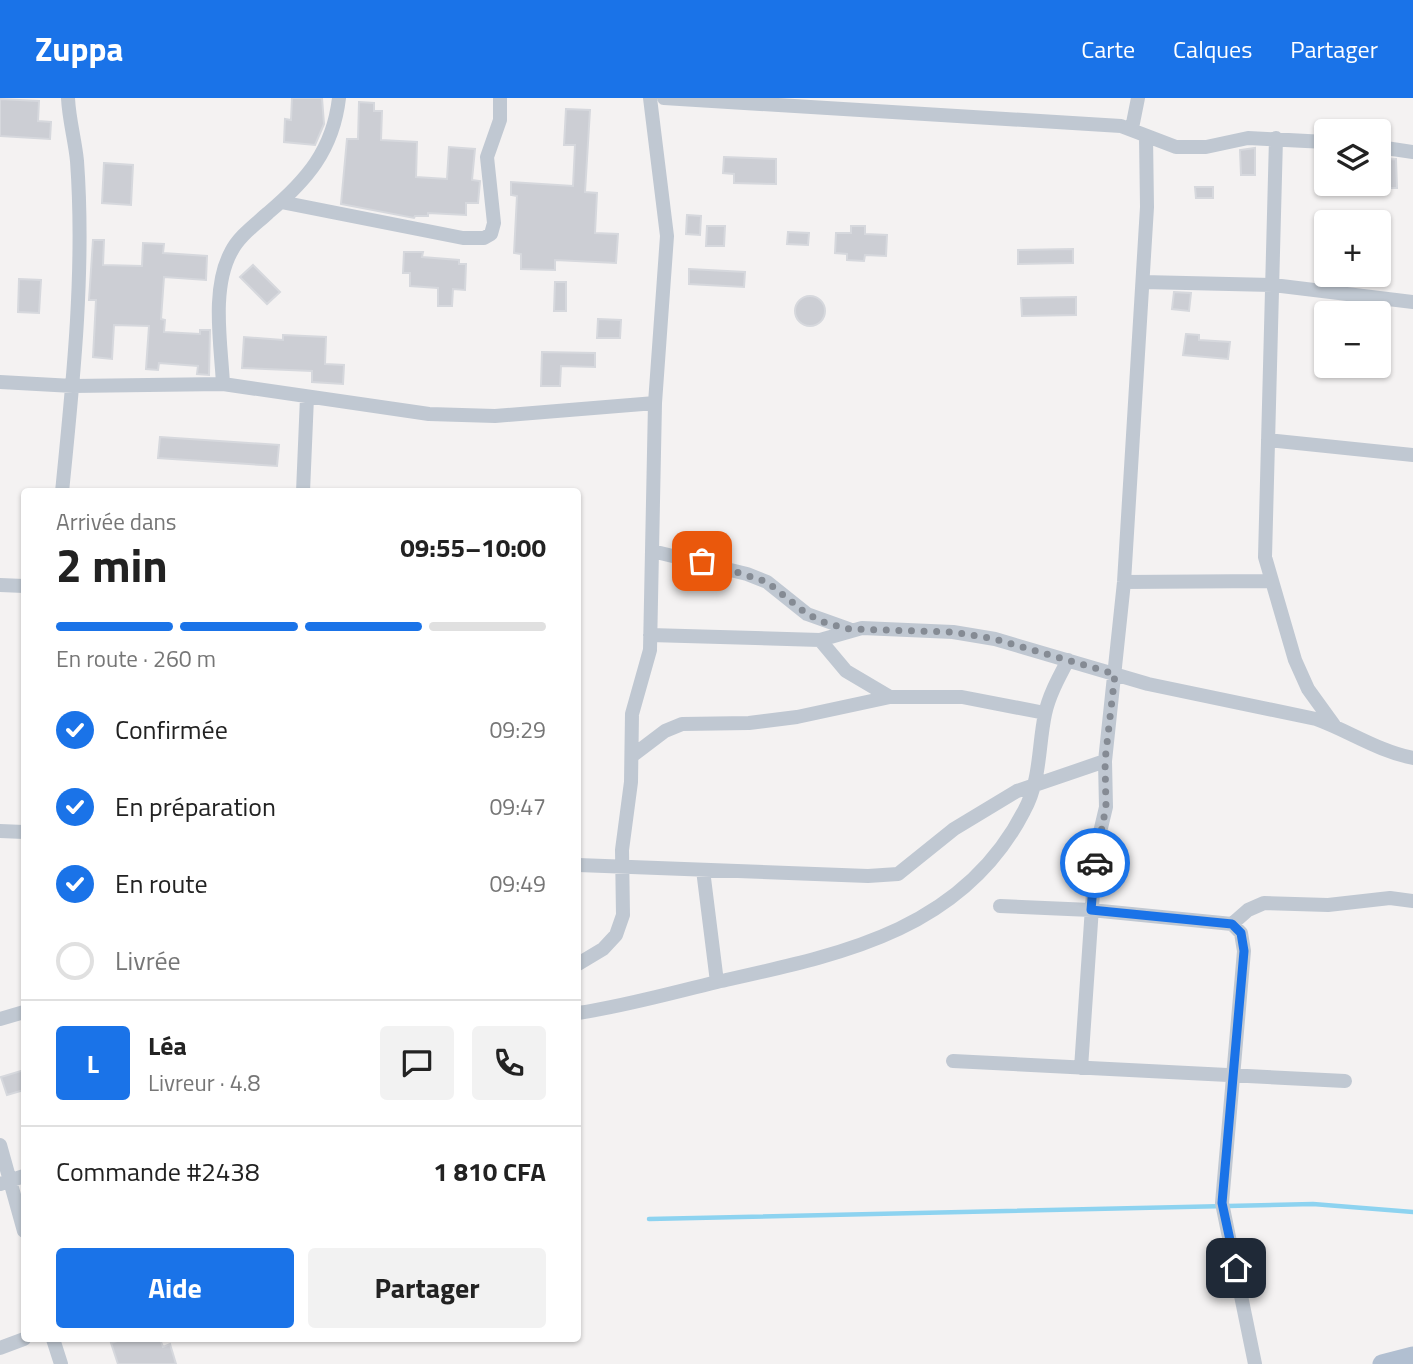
<!DOCTYPE html>
<html lang="fr">
<meta charset="utf-8">
<style>
:root{--surface:#fff;--page:#f2f2f2;--text:#222;--muted:#767676;--line:#e0e0e0;--accent:#1a73e8}
body{margin:0;font-family:"Titillium Web",sans-serif;background:var(--page);color:var(--text);height:100vh;display:flex;flex-direction:column;font-size:26px;white-space:nowrap}
*{box-sizing:border-box;margin:0}
p{font-size:23px;color:var(--muted)}
.icon{flex:none;width:38px;height:38px;fill:none;stroke:currentColor;stroke-width:2;stroke-linecap:round;stroke-linejoin:round}
.map{position:relative;flex:1;overflow:hidden}
.details{position:absolute;left:21px;top:390px;width:560px;height:854px;display:flex;flex-direction:column;background:var(--surface);border-radius:7px;box-shadow:0 2px 5px #0004}
.details>*{flex:none}
.tools{position:absolute;left:1314px;top:21px;display:grid;gap:14px}
.tools a{display:grid;place-items:center;width:77px;height:77px;border-radius:7px;background:var(--surface);box-shadow:0 2px 5px #0004;font-size:35px}
.pin{position:absolute;display:grid;place-items:center;width:60px;height:60px;color:#fff;margin:-30px;border-radius:14px;box-shadow:0 4px 10px #0006}
.courier{position:absolute;display:grid;place-items:center;width:70px;height:70px;margin:-35px;border:5px solid #1a73e8;border-radius:50%;background:#fff;color:#222;box-shadow:0 2px 9px #0007}
.summary em{font-style:normal;font-weight:700}
.summary div{display:flex;flex-direction:column-reverse}
.summary{display:flex;align-items:center;justify-content:space-between;height:119px;padding:0 35px}
h1{font-size:46px;font-weight:700;line-height:52px}
.bar{display:grid;grid-template-columns:repeat(4,1fr);gap:10px 7px;align-content:center;height:84px;padding:0 35px}
.bar i{height:9px;border-radius:5px;background:var(--line)}
.bar .selected{background:var(--accent)}
.bar p{grid-column:span 4}
.line{display:flex;align-items:center;gap:18px;padding:0 35px;border-top:2px solid var(--line)}
.line div{flex:1}
.round{display:grid;place-items:center;flex:none;width:74px;height:74px;border-radius:7px;background:var(--page)}
ol{padding:0 35px;list-style:none}
li{display:flex;align-items:center;gap:21px;height:77px}
li p{margin-inline-start:auto}
li .icon{padding:7px;border-radius:50%;background:var(--accent);color:#fff;stroke-width:4}
li:last-child{color:var(--muted)}
li i{width:38px;height:38px;border:4px solid var(--line);border-radius:50%}
.action{display:flex;gap:14px;margin-top:auto;padding:14px 35px}
.action a{flex:1;height:80px;border-radius:7px;background:var(--accent);color:#fff;font-size:28px;font-weight:700;line-height:80px;text-align:center}
.action a+a{background:var(--page);color:var(--text)}
header{display:flex;align-items:center;gap:42px;box-sizing:border-box;height:98px;padding:0 35px;background:var(--accent);color:#fff}
header strong{font-size:33px}
nav{display:flex;gap:38px;margin-inline-start:auto;font-size:24px}
.map>svg:first-child{display:block}
.lines{fill:none;stroke-linecap:round;stroke-linejoin:round}
.stream{stroke:#8dd3f0;stroke-width:4.5}
.building{fill:#ccced4;stroke:#d6d8dd;stroke-width:2}
.minor{stroke:#c0c8d2;stroke-width:14}
.major{stroke:#b1bfd1;stroke-width:19}
.done{stroke:#858b94;stroke-width:7;stroke-dasharray:0 12.6}
.route{stroke:#1a73e8;stroke-width:9}
</style>
<header>
<strong>Zuppa</strong>
<nav><a>Carte</a><a>Calques</a><a>Partager</a></nav>
</header>
<div class="map">
<svg width="1413" height="1266" viewBox="0 0 1413 1266">
<rect width="100%" height="100%" fill="#f4f2f2"/>
<g class="lines">
<!-- stream -->
<path class="stream" d="M649,1121L1313,1106L1413,1114"/>
</g>
<!-- building -->
<path class="building" d="M292,0H322L324,26L315,47L284,44L285,21L291,22Z
M0,1L39,3L38,23L51,24L50,41L0,38Z
M359,4L374,5V13H382L381,42L417,44L416,79L447,81L449,49L475,51L472,82L480,83L478,105H466V117L428,115V118H415L414,120L341,106L347,41H358Z
M566,11L590,12L585,94L597,95L595,135L618,136L616,165L555,162V172L521,171V156L514,155L517,98L511,97V84L573,88L575,47H564Z
M1255,50V77H1241L1240,52Z
M724,59L776,61V86L734,85V76L723,75Z
M1396,61L1397,90H1379V62Z
M104,65L133,67L131,107L102,105Z
M1195,89H1213V100H1196Z
M687,117L701,118L700,137L686,136Z
M707,128H725L724,148H706Z
M851,128H865V136L887,137L886,158L865,157L864,163L847,162V156L835,155L836,135H851Z
M788,134L809,135L808,147L787,146Z
M93,142H104L103,167L142,168L143,145L164,146L163,155L207,158L206,182L164,179L161,221L165,222L164,234L200,236V232H210L209,277L197,276L198,268L159,265L158,272L146,271L149,228L114,227L112,261L93,259L96,202H89Z
M1073,151V165L1018,166V152Z
M404,154H423L422,159L459,162V166H466L465,192L453,191L452,208H438V190L410,188V175H403Z
M253,167L280,194L267,206L240,179Z
M689,171L745,174L744,189L689,186Z
M19,181L41,182L39,215L18,214Z
M555,184H566V213H554Z
M1174,194L1191,195L1189,213L1172,211Z
M795 213a15 15 0 1 1 30 0a15 15 0 1 1-30 0Z
M1076,199V217L1022,218L1021,200Z
M598,221L621,222L620,240H597Z
M1186,236L1199,237V242L1230,244L1228,261L1183,257Z
M283,237L326,239L325,266L344,267L343,286L312,284V273L242,270L244,239L283,242Z
M542,254L595,255V269L561,268L560,288H541Z
M160,339L279,347L277,368L158,360Z
M24,972V992L7,997L1,979Z
M123,1241H160L163,1249L170,1246L176,1266H118L111,1245Z"/>
<g class="lines">
<!-- minor -->
<path class="minor" d="M664,0L1121,28L1176,49H1206L1248,40L1326,44
M1132,30L1138,0
M1276,40L1265,459L1295,562L1308,591L1334,627
M1379,49L1413,54
M281,104L463,140H484L491,136L494,125L487,59L500,22V0
M1143,184L1273,187L1413,204
M0,284L73,288L223,286L429,316L495,318L655,305
M223,286C221,246 211,191 231,154C239,138 255,127 268,115C307,82 333,52 339,0
M1268,342L1413,357
M62,394C73,285 85,172 77,63C75,42 69,22 68,0
M303,394L307,299
M652,453L747,476L767,484L807,516L849,531
M1124,484L1269,483
M0,487L24,488
M650,537L820,542L862,530L953,534L995,541L1148,586L1316,621C1349,633 1378,653 1413,660
M820,542L846,573L890,599
M632,658L665,633L682,626L749,625L797,619L890,599H962L1045,615
M0,733L24,734
M578,767L868,778L898,776L954,731L1017,693L1105,663
M703,772L717,884
M1000,808L1091,812L1232,826L1241,835L1244,853L1222,1105L1255,1266
M1232,826L1248,812L1264,805L1328,807L1390,800L1413,803
M578,866L603,851L616,837L623,817L622,752L631,684L632,616L650,552L655,305L667,138L650,0
M578,915C625,908 671,895 717,884C838,857 962,834 1024,713C1041,682 1038,649 1045,616C1049,597 1059,579 1068,562
M0,921L24,914
M953,963L1345,983
M1081,970L1096,751L1106,709L1105,663L1124,484L1147,109L1146,38
M0,1047L24,1133
M0,1086L24,1078
M53,1241L61,1266
M0,1250L24,1241"/>
<!-- major -->
<path class="major" d="M1382,1266L1413,1258"/>
</g>
<g class="lines">
<!-- done -->
<path class="done" d="M702,463L767,484L807,516L826,525L849,531L953,534L995,541L1115,576L1105,663L1106,709L1095,765"/>
<!-- route -->
<path class="route" d="M1095,765L1091,812L1232,826L1241,835L1244,853L1222,1105L1236,1170"/>
</g>
</svg>
<div class="tools">
<a><svg class="icon" aria-label="layers" viewBox="0 0 24 24"><path d="M12 4l9 5-9 5-9-5zM3 14l9 5 9-5"/></svg></a>
<a>+</a>
<a>−</a>
</div>
<div class="pin" style="left:702px;top:463px;background:#ea580c"><svg class="icon" aria-label="bag" viewBox="0 0 24 24"><path d="M5 8h14l-1 12H6zM9 8a3 3 0 0 1 6 0"/></svg></div>
<div class="pin" style="left:1236px;top:1170px;background:#1f2937"><svg class="icon" aria-label="home" viewBox="0 0 24 24"><path d="M3 11l9-7 9 7M6 9v11h12V9"/></svg></div>
<div class="courier" style="left:1095px;top:765px"><svg class="icon" aria-label="car" viewBox="0 0 24 24"><path d="M5 17H2v-5l4-1 3-4h7l3 4 3 1v5h-3M9 17h6M6 11h13"/><circle cx="7" cy="17" r="2"/><circle cx="17" cy="17" r="2"/></svg></div>
<section class="details">
<div class="summary"><div><h1>2 min</h1><p>Arrivée dans</p></div><em>09:55–10:00</em></div>
<div class="bar"><i class="selected"></i><i class="selected"></i><i class="selected"></i><i></i><p>En route · 260 m</p></div>
<ol>
<li><svg class="icon" aria-label="check" viewBox="0 0 24 24"><path d="M5 12l5 5 9-10"/></svg>Confirmée<p>09:29</p></li>
<li><svg class="icon" aria-label="check" viewBox="0 0 24 24"><path d="M5 12l5 5 9-10"/></svg>En préparation<p>09:47</p></li>
<li><svg class="icon" aria-label="check" viewBox="0 0 24 24"><path d="M5 12l5 5 9-10"/></svg>En route<p>09:49</p></li>
<li><i></i>Livrée</li>
</ol>
<div class="line" style="height:126px"><b class="round" style="background:var(--accent);color:#fff">L</b><div><b>Léa</b><p>Livreur · 4.8</p></div><a class="round"><svg class="icon" aria-label="chat" viewBox="0 0 24 24"><path d="M4 5h16v11H9l-5 4z"/></svg></a><a class="round"><svg class="icon" aria-label="phone" viewBox="0 0 24 24"><path d="M5 4h4l2 5-3 2q2 4 5 5l2-3 5 2v4C11 20 4 13 5 4z"/></svg></a></div>
<div class="line" style="height:91px"><div>Commande #2438</div><b>1 810 CFA</b></div>
<div class="action"><a>Aide</a><a>Partager</a></div>
</section>
</div>
